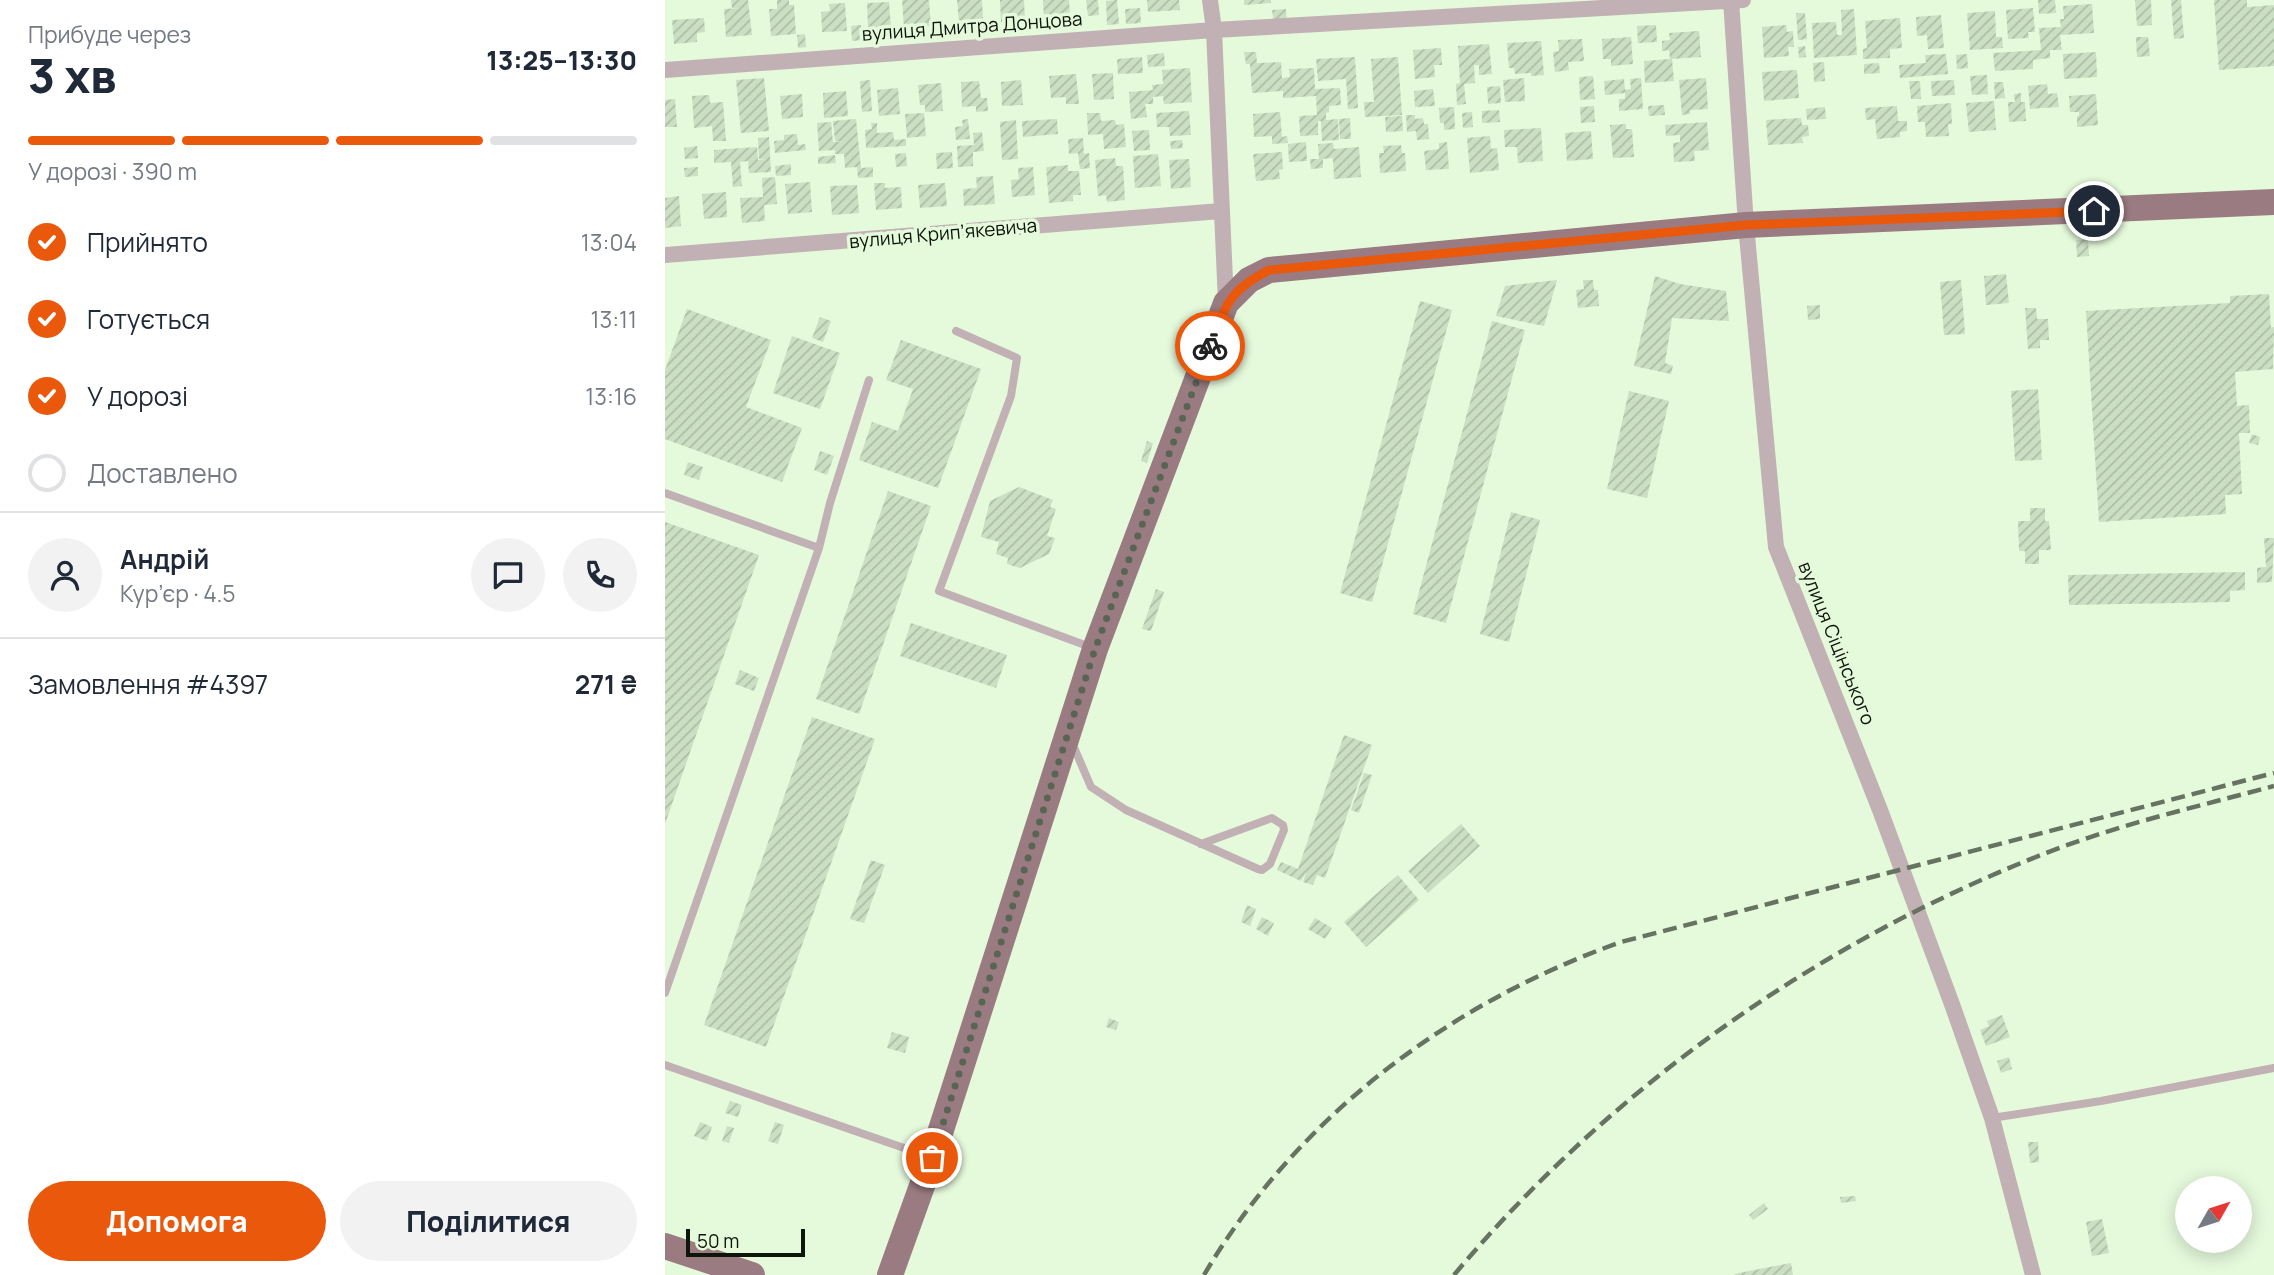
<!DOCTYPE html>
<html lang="uk">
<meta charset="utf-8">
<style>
:root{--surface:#fff;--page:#f2f2f3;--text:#1f2937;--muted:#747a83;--line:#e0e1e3;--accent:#ea580c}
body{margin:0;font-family:Manrope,sans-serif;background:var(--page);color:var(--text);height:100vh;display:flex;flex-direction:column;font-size:26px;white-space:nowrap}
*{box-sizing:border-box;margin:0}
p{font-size:23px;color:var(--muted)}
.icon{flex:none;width:38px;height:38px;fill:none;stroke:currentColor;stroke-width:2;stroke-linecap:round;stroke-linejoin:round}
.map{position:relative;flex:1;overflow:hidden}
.details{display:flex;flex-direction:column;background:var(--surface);width:665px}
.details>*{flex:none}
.needle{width:46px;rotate:51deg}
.buttons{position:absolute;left:1510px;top:1176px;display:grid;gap:14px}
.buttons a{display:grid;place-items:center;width:77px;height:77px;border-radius:50%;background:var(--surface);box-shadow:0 4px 18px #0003;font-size:35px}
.scale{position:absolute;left:21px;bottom:18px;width:119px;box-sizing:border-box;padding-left:7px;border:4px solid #0e150b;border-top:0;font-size:19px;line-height:24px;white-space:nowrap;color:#0e150b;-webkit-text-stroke:5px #e5f9db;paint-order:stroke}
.pin{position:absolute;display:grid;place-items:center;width:60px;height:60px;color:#fff;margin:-30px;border:4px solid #fff;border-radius:50%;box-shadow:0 2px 7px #0007}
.courier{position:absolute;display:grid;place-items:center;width:70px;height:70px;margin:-35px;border:5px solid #ea580c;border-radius:50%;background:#fff;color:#222;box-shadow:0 2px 9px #0007}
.head em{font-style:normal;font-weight:800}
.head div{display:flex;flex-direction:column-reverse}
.head{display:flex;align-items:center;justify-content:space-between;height:119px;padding:0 28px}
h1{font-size:46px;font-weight:800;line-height:52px}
.bar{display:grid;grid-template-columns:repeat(4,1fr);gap:10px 7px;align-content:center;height:84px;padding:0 28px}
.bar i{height:9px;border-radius:5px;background:var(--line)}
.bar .on{background:var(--accent)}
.bar p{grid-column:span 4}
.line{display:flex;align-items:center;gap:18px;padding:0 28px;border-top:2px solid var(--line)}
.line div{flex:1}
.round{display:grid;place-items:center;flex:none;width:74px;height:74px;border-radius:37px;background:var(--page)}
ol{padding:0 28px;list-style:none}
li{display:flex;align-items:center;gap:21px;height:77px}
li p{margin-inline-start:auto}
li .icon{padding:7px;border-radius:50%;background:var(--accent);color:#fff;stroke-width:4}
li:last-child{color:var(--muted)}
li i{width:38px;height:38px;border:4px solid var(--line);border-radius:50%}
.action{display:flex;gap:14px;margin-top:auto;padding:14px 28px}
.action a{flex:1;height:80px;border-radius:42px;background:var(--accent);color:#fff;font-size:28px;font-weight:800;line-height:80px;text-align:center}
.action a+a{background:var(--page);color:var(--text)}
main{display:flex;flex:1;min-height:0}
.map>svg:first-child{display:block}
.building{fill:url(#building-hatch)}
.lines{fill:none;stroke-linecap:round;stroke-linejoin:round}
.service{stroke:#c2b1b4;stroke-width:8}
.minor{stroke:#c2b1b4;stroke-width:16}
.primary{stroke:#997b81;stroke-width:26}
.rail{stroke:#677361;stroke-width:4.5;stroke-dasharray:14 7;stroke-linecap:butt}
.done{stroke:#596554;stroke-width:7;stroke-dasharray:0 12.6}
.route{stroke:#ea580c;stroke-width:9}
.labels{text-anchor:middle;stroke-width:7;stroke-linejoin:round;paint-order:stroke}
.street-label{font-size:19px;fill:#0e150b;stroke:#e5f9db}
</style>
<main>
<section class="details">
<div class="head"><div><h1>3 хв</h1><p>Прибуде через</p></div><em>13:25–13:30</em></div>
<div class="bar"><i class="on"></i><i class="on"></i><i class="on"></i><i></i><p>У дорозі · 390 m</p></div>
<ol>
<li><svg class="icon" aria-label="check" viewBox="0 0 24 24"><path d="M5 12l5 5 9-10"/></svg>Прийнято<p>13:04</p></li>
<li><svg class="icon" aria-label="check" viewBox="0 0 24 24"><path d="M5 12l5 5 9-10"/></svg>Готується<p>13:11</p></li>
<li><svg class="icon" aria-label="check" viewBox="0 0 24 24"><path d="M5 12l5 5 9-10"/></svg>У дорозі<p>13:16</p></li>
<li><i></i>Доставлено</li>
</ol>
<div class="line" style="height:126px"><a class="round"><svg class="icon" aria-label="person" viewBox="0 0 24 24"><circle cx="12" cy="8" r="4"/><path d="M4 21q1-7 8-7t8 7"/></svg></a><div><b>Андрій</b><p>Кур’єр · 4.5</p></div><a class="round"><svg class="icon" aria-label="chat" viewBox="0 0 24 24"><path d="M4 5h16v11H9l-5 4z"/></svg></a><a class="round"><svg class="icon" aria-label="phone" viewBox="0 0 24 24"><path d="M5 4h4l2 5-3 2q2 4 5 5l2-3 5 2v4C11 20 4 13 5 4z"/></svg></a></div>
<div class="line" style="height:91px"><div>Замовлення #4397</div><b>271 ₴</b></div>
<div class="action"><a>Допомога</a><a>Поділитися</a></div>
</section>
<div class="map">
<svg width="1609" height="1275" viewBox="0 0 1609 1275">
<defs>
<pattern id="building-hatch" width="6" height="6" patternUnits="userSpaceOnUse" patternTransform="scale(1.75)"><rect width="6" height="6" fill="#cbdfc2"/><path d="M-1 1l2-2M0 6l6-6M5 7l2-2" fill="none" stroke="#adbea5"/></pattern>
</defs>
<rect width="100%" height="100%" fill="#e5f9db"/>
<!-- building -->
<path class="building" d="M66,0H83L87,35L61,37L59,9L76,8H67Z
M112,0H124V5H129L131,34L106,36L104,9H112Z
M237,0H264L266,26L239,28Z
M292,0H317L318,20L294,22Z
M335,0H359L360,21L336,22Z
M378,0H404L405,17L379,19Z
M421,0H433L434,15L423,16Z
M452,0L454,24L442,25L441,1Z
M482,0H514L515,10L483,12Z
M579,0H606V3L579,5Z
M1373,0H1390L1391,13L1374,14Z
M1470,0H1486L1487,25L1472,26Z
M1506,0H1516L1519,38L1509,39Z
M1549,0H1582V7L1609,5V66L1554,70Z
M224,2L226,27L203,28L202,3Z
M180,3L182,31L157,32L156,12L165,11L164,4Z
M1427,4L1429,33L1395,35L1397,50H1385V58L1368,60V69L1330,71L1328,53L1376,50L1374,28L1396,27L1395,19H1399L1398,6Z
M475,8L476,23L461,24L460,9Z
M1368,8L1370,32H1363L1364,38L1343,39L1341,10Z
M621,9L622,24L609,25L607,10Z
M1189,9L1192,55L1149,58L1147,23L1171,22L1172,35H1177L1176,10Z
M1330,11L1331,37H1337L1338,48L1305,50L1302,13Z
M1131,13H1140L1142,39L1133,40Z
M1276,15L1279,48L1263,49L1262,35L1252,36L1251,17Z
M39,18L40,32L32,33V42L9,44L7,20Z
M1235,18L1237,48L1225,49V58L1198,59V49L1202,48L1200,21Z
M196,25L198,40L187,41L186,26Z
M991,25L992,42L973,43L972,26Z
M1121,25L1122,32L1128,31L1129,47H1123L1124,56L1099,58L1097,27Z
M1034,31L1036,57L1007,59L1009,81L980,83L979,61L1005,59L1004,50L997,51V41L1005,40L1004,33Z
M140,34L141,47L133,48L132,35Z
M966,37L968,64L946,66V59H938L937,39Z
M1471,37H1483L1485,56L1472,57Z
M917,39L919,61L903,62L904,70L890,72L888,52L894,51L893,40Z
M876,41L879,75L866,76V73L850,74L849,68H844L842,43Z
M824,44L827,74L814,75V65H809L810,83L799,84L801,104L792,105L791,84L795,83L793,46Z
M1140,46L1141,57L1134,58L1133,47Z
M776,48L777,65H769L770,77L750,79L748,50Z
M579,52H591L592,63L616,62L617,78L625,77L624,69L649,68L650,89L675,88L676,105L664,106V112L661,113V120L673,119L674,140L657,141L656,121H653V135L635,136L634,116L652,115L651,96L618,98V91L587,93L585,64H581Z
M1431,52L1432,77L1399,79L1398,54Z
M499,53L500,66L483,67L482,55Z
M1281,54L1283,74L1235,78L1234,65L1261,63L1260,55Z
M1302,54L1303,68L1292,69L1291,55Z
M477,57L478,73L453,74L452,59Z
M690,57L693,108L683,109L681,79L653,81L651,59Z
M733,57L737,115L700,117L699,102H709L706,59Z
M1159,62L1160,81L1149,82L1148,63Z
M1214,63L1215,73L1199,74V64Z
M525,68L527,102L499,104L498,96L488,97V104H480L482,117L466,119L464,92L488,90L487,85L498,84L497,70Z
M1132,70L1134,98L1099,101L1097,72Z
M448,73L449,99L429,100L427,74Z
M411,74L414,104H401V97L386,98L384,76Z
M1322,75L1323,94L1307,95L1305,76Z
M928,76L930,99L915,100L914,77Z
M99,78L104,131L76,133L71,80Z
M859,78L860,101L840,102L838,80Z
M976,78L978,109L954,111V99H960V93L940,95L939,81L959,79L960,90L966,89L965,79Z
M1041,78L1043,109L1025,110V114L1017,115L1014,80Z
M205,80L207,111L197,112L195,81Z
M356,80L358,105L337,106L336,82Z
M1289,80L1290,95L1267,96L1266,81Z
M314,81L316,98H322L323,111L311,112V106L297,107L296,82Z
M1244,81H1255L1256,99H1246Z
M1329,82H1338L1340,98L1330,99Z
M276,83L278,111L260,112V105H255L253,85Z
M1382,84L1383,94L1392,93L1394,107L1365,109L1363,86Z
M835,86L836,103L823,104L822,87Z
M233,88L235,114L214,116L212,90Z
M768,89L770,106L750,107L749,91Z
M181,91L183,116L159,118L158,93Z
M1356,93V102H1360L1361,121L1344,122L1343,102H1350L1349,94Z
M137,94L138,117L117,119L115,96Z
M1431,94L1433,125L1412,127V116H1414V112H1405L1404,96Z
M44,95L45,103L58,102L61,141H48L47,126L29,128L27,96Z
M10,99L12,127H0V100Z
M1329,101L1331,130L1304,132L1301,103Z
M1286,103L1287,124H1283L1284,136L1261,137L1260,122H1253L1252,106Z
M999,105L1000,115L984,116L983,106Z
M929,106L930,122L916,123L915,107Z
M1232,106L1233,121H1242V131L1235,132V137L1212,139L1210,119L1201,120L1200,108Z
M789,107L790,129L779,130V123H775L774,108Z
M1160,107L1161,119L1142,120L1141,109Z
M834,110L835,122L817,123V111Z
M524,111L526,135L505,136L504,127H492L491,113Z
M615,112L617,137L622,136L623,143L607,144V136L589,137L588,114Z
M807,112L808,127L798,128L797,113Z
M259,113L261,136L242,138L240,114Z
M422,113H435L436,121L450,120L451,125L459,124L461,147L439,149L438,134L423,135Z
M741,115H750V119L758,118L759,124H763L764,139L752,140L751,131L742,132Z
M737,116L738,131L721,132L720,117Z
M685,118L686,139H675L674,119Z
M1136,118L1137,125H1143L1144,136L1137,137L1138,143L1103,145L1101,120Z
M191,119L196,168L208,167V177L193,178L192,167L180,168L179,154H170V150L154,151L152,123L166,122L168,142L179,141H170L168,121Z
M303,119L305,139L291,140L290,127L298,126L297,120Z
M392,119L393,134L358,137L357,121Z
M351,120L353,159L337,160L335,122Z
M1042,122L1044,150L1029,151L1030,161L1009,162L1008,143L1015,142V135L1001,136L1000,125Z
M206,123H212V133L228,132L229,140L241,139V146L201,148L200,130L207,129Z
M961,124V129H967L969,157L948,158L945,125Z
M876,128L878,161L853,163L852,147H840L839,130Z
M484,130L485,150L469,151L467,131Z
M926,131L928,159L902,161L900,133Z
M317,132L319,151L308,152V166L293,167L292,146L309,145L308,133Z
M132,134L133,145L140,144L141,150L110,153L109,141L119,140V135Z
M825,136L826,149L832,148L834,170L805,173L802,138Z
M104,137L106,172L84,173L83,161L75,162L77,186L68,187L66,162L49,163V150L92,147L93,160L102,159H94L93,138Z
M418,138L419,154L424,153L425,168L415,169L413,153L404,154L403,139Z
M517,140L518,148L506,149L505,141Z
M641,142L642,161L624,162L623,144Z
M782,142L784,169L761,170L759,151L774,149V143Z
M668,143L669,149L694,147L696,177L669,179L668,158L658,159V168L646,169L645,159H654L653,144Z
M736,145L737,153H740L741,171L715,173L714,153H719L718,146Z
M32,146L33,158L20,159L19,148Z
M287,152L288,168L272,169L271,153Z
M617,152L618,169L614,170L615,179L591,181L588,154Z
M241,153L242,166L231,167L230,154Z
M493,154L496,186L470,188L468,156Z
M170,155L171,163L153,164V157Z
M450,158L451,166H458L460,200L442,202L441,195L433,196L430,160Z
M524,159L526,187L506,189L504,160Z
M126,164V175L111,176L110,166Z
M403,165V171H414L416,195H408V201L384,203L381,167Z
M33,167V176L20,177L19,168Z
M368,167L370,195L347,197L346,180L354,179L353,168Z
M328,176L330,204L299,206L298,189L312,188L311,177Z
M110,177L112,204L99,205L100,221L77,223L75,198L98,197L97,178Z
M145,182L147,212L123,214L120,184Z
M209,183H220V188L236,187L237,208L211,210Z
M280,183L282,206L255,208L253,185Z
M192,185L194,213L167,215L165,186Z
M61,192L62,217L39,219L37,194Z
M14,196L16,226L0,228V198Z
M1423,239L1424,256L1412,257L1411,240Z
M1341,274L1344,303L1321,305L1319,276Z
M990,276L1015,284L1061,291L1064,321L1007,318L1000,363L1008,366L1006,374L969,366Z
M892,280L879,326L831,316L840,286Z
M918,280H928L929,290H933L934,306L913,308L911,290L919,289Z
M1296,280L1300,334L1279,335L1275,282Z
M1604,294L1606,328L1609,327L1608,369L1570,372L1572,406L1584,405L1585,433H1574L1577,494L1560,495L1561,514L1434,522L1421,311L1565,303V296Z
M755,301L787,310L707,602L675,593Z
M1155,305V319L1143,320L1142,306Z
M1360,308H1371L1372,319H1383L1384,340H1375V348L1363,349Z
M22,309L106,340L81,407L137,428L117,482L0,439V370Z
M155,317L166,321L158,342L147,338Z
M827,321L860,330L781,623L748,614Z
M127,336L175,353L155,409L108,393Z
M236,340L316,369L273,488L194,460L207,422L233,431L248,389L221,380Z
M1373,389L1377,460L1350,461L1346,391Z
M964,391L1004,401L982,498L942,489Z
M1587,434L1595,437L1593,445L1584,443Z
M482,441L488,443L482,463L476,461Z
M155,451L169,456L162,475L149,470Z
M23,462L38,467L34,480L19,475Z
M354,487L388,500L385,507L391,509L382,536L390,538L384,554L355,568L342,564L343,558L331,554L334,542L316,537L325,501Z
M223,491L266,506L194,714L151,699Z
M1365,508H1380V521H1384L1386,550H1374V564H1360V551H1354L1353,521H1365Z
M846,512L875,520L844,642L815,634Z
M0,522L94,555L0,824Z
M1599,538H1609L1607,582L1592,583V568L1601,567Z
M1580,572V590L1565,591V602L1404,605L1403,575Z
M491,589L499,592L486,631L477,629Z
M246,623L342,655L331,688L235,656Z
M75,670L94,678L89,691L70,684Z
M147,717L210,739L101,1047L39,1025Z
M679,735L707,745L660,878L652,875L648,885L638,882L641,872L636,881L612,870L616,862L633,869Z
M699,773L707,775L694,813L686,810Z
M796,824L815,846L763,893L743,871Z
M206,860L220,865L199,923L185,919Z
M733,875L754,900L701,947L679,922Z
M582,905L591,909L585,926L576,922Z
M597,917L609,923L603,936L591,929Z
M650,918L667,928L660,939L643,929Z
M1337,1015L1345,1037L1321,1046L1315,1030L1324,1026L1322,1021Z
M444,1018L454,1022L451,1030L441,1027Z
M227,1032L244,1037L240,1053L222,1048Z
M1344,1057L1347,1069L1336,1073L1332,1061Z
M65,1101L77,1105L73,1117L60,1113Z
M35,1122L47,1127L42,1141L29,1136Z
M110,1122L119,1125L113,1144L103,1141Z
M62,1126L69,1128L64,1143L57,1141Z
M1363,1142H1373L1374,1162L1365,1163Z
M1190,1196L1191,1201L1176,1203L1175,1197Z
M1099,1203L1103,1209L1088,1220L1084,1215Z
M1437,1219L1444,1253L1427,1256L1421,1222Z
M1126,1263L1128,1275H1070L1069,1274Z"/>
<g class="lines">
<!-- service -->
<path class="service" d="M291,331L352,358L346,396L274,591L428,648
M0,493L154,548
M408,745L426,787L461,810L593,869L597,870L605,864L619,830L618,825L607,818L536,844
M0,993L154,548L165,503L204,380
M0,1065L265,1157
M1327,1118L1436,1101L1609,1068"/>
<!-- minor -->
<path class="minor" d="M545,0L549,30L561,303
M1066,0L1081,225L1111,547L1215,810L1288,1007L1327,1118L1368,1275
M0,70L549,30L1078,0
M0,255L556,211"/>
<!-- primary -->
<path class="primary" d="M0,1246L87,1275
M225,1275L267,1158L430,649L561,303L584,280L604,270L1081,225L1609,202"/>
<!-- rail -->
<path class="rail" d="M539,1275C632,1117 784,1003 956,942L1609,773
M789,1275C945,1089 1150,944 1376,855C1451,825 1531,807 1609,786"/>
</g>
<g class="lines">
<!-- done -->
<path class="done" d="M267,1158L430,649L545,346"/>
<!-- route -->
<path class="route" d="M545,346C561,305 563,291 604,270L1081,225L1429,211"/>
</g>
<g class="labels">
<!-- street labels -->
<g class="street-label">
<text transform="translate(307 26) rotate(-4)" y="7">вулиця Дмитра Донцова</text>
<text transform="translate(278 233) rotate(-5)" y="7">вулиця Крипʼякевича</text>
<text transform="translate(1172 643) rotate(68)" y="7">вулиця Сіцінського</text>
</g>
</g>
</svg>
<div class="buttons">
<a><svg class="needle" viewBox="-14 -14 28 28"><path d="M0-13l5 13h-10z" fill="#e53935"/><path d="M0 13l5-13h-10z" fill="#747a83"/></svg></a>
</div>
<div class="scale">50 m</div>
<div class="pin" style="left:267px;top:1158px;background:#ea580c"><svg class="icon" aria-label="bag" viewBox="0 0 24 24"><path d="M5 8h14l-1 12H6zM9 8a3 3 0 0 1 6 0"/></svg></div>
<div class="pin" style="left:1429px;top:211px;background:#1f2937"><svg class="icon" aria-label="home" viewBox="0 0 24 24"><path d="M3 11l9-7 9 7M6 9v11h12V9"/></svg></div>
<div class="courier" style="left:545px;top:346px"><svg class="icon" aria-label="bike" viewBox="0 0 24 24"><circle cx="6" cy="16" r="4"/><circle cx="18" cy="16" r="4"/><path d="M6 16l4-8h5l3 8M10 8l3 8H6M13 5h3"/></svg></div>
</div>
</main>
